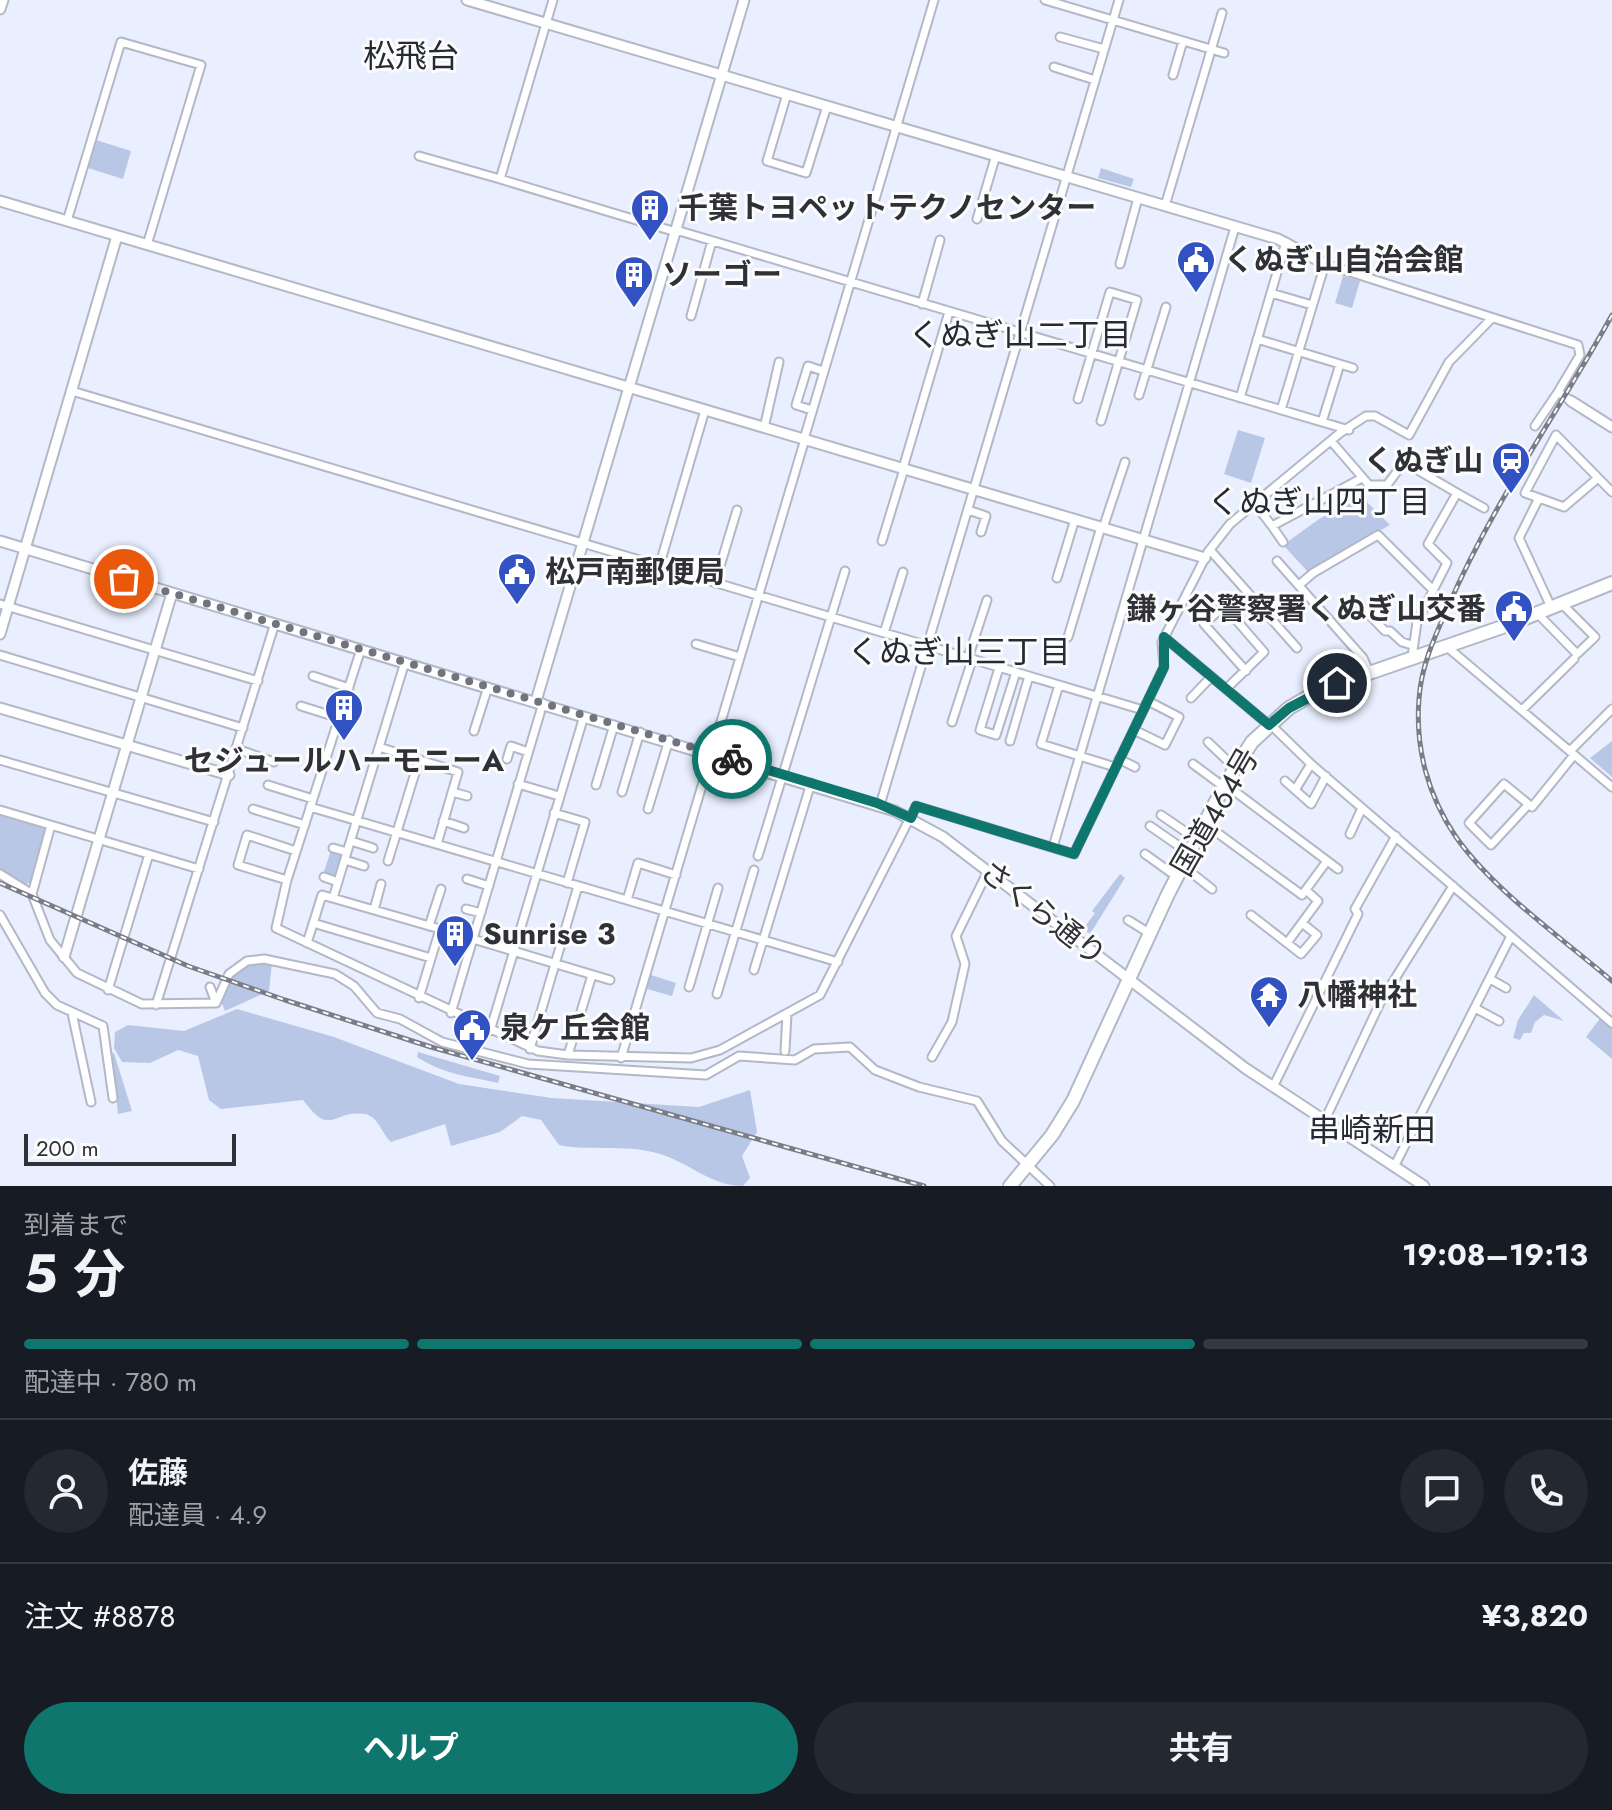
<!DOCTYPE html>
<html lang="ja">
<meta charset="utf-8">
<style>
:root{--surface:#171b24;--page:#242831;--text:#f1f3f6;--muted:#9ea1a6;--line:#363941;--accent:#0f766e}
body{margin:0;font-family:Jost,"Noto Sans JP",sans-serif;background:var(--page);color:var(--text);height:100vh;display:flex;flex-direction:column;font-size:30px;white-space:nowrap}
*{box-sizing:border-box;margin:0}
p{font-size:26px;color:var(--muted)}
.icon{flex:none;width:44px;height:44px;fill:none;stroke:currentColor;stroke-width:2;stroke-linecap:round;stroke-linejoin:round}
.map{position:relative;height:1186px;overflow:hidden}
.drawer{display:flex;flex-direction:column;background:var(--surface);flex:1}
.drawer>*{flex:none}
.scale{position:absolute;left:24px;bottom:20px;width:212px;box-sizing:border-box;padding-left:8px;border:4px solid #2f3137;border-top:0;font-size:22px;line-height:28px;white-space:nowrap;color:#2f3137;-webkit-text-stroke:6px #fcfcfc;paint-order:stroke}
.pin{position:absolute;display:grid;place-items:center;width:68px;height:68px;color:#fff;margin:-34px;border:4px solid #fff;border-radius:50%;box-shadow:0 2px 8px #0007}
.courier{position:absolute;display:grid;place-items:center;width:80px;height:80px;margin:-40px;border:6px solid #0f766e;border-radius:50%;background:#fff;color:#222;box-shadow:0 2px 10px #0007}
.head em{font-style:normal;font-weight:700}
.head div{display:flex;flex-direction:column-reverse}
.head{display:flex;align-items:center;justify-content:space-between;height:136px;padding:0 24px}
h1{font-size:52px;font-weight:700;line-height:60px}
.bar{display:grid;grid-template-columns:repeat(4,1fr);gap:12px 8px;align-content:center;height:96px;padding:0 24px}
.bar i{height:10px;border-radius:6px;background:var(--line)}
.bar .on{background:var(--accent)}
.bar p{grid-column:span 4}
.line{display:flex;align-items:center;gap:20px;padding:0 24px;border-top:2px solid var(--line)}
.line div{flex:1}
.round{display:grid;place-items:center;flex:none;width:84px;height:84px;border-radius:42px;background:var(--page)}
.cta{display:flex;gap:16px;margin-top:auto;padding:16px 24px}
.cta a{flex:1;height:92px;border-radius:48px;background:var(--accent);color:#fff;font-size:32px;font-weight:700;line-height:92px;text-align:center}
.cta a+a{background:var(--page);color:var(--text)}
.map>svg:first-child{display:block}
.green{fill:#b9c7e7}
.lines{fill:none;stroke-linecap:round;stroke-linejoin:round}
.street-casing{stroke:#b2b8c6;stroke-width:11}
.secondary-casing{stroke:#b2b8c6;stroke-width:13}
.highway-casing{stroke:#b2b8c6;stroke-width:16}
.street{stroke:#fff;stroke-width:7}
.secondary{stroke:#fff;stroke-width:9}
.highway{stroke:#fff;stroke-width:12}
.rail-casing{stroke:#797d87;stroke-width:5}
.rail{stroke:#fcfcfc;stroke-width:2;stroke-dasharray:6;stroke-linecap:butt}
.done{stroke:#70747d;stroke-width:8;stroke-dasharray:0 14.4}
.route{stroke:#0f766e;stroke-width:10}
.labels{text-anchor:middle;stroke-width:6;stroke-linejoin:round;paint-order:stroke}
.poi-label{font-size:30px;font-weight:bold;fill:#2f3137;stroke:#fcfcfc;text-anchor:start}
.street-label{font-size:30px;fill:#2f3137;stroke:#fcfcfc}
.neighbourhood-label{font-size:32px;fill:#252a34;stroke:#fcfcfc}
</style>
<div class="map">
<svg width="1612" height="1186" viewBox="0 0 1612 1186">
<rect width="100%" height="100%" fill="#e9effe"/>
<!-- green -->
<path class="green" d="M96,140L131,151L123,179L88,168Z
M1101,168L1134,179L1131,187L1098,178Z
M1343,276L1360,281L1352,308L1335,303Z
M1238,430L1265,438L1251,483L1224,474Z
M1362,497L1390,525L1308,572L1283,545L1319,519Z
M1612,741V777L1590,758Z
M0,814L44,827L46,831L31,883L25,884L0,869Z
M331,850L343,854L335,878L323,875Z
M1120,874L1125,878L1090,934L1083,929L1095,913L1092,911Z
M264,960L272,963L269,991L225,1011L220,999C231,977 238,964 264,960Z
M648,974L676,983L672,996L644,988Z
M1534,995L1564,1021L1544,1015L1535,1022L1531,1033H1524L1520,1040L1513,1038L1518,1020Z
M237,1009L334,1037L459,1084L552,1098L699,1107L750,1090L757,1132L742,1156L750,1178L743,1186C712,1186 692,1165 663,1155C629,1143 593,1152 559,1145L541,1120L522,1116L500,1132L451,1146L445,1124L391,1142C382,1134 378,1116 365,1114C332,1109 332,1139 303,1100L221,1109L209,1100L198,1056L178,1050L150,1063L122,1062L114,1048L115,1032L128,1025L184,1031Z
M1601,1017L1612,1026V1059L1586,1037Z
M418,1052L500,1076L498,1083C468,1076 445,1075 417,1057Z
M112,1053H114L132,1111L118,1114Z"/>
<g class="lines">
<defs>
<path id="street" d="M553,0L500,179L676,232
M1045,0L1224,53
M1060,37L1104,49
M1054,67L1095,80
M1173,75L1183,41
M787,94L767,161L806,173L827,106
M419,156L500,179
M1165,206L1222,13
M977,219L996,155
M67,221L121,42L201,65L147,245
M676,230L1349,430
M1120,264L1138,198
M1271,293L1312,305
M922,304L940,240
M691,316L712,241
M1257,339L1353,368
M72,391L1143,710
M1139,395L1166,307
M1240,398L1286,242
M1078,399L1110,292L1137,300L1101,421
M812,410L796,405L808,366L823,371
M1281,410L1325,264L1578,345L1580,355L1558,392L1571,401
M1322,422L1340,364
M1535,426L1558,392
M764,428L779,362
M804,439L934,0
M1331,441L1369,485H1387L1404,462L1457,493L1428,544L1447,563L1417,622L1412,657
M903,468L949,312
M1598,478L1564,507L1525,493L1556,435L1612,492
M1457,493L1484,508
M1538,500L1519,538L1552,609
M1255,504L1272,526L1362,478
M968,510L986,516L981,532
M1272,526L1283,542
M1103,528L1125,462
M882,541L904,469
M1210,550L1297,648
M1277,561L1363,658L1369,672
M659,567L705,410
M1057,578L1075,519
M715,583L737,510
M1299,585L1313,573L1378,535L1433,590
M1358,603L1385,631H1390L1402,642L1412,645
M0,604L258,681
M1538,614L1577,654L1595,637L1563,605
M884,633L903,572
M1068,637L1101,527
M1164,637L1269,725
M696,644L740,657
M1446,646L1612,787
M361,649L287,880L276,928L538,1051L568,1055L592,975
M0,655L243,728
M968,658L987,600
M999,668L980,730L996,735L1016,672
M313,676L349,688
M1059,685L1041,744L1115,767
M1226,689L1264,652L1224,606L1204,624L1246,671
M1191,698L1211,677
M301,706L339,718
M1522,710L1574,659
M952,722L972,660
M1270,724L1311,764L1612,1023
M1134,730L1165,745L1179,717L1148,701
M474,731L488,687
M1010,741L1029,676
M1208,742L1234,767
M379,747L458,772L437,844
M237,749L274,762
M1570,751L1612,709
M507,759L511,746L528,752
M1119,759L1135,767
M0,760L214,822
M1193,764L1224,787
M1285,781L1311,804L1326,776
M518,784L559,796
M1225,784L1338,869
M268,785L313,799
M596,785L614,725
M1295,790L1311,764
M452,792L467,796
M622,792L640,732
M880,805L1119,0
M1527,806L1491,845L1469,823L1504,784L1532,807L1574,755
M310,807L838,962
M253,809L305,825
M648,809L669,740
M0,810L199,869
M554,813L585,822L567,883
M1161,815L1196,839
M443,821L464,828
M1204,823L1302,895L1327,861
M1150,826L1189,853
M1350,834L1362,808
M351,841L373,848
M1053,847L1235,227
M333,848L347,852
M1145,854L1177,877
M758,856L845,571
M345,860L364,866
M388,861L419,760
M1183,866L1212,889
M0,874L32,894L50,940L77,973L142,1004L216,1003L229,974L247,961L264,959L335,974L354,986L377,1013L400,1019L442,1042L528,1064L706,1075L739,1056L795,1060L814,1049L850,1047L875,1070L919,1087L977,1101L1002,1141L1050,1186
M324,877L338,882
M467,879L489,886
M287,880L238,865L247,835L296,851
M32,894L51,825
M333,898L405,662
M627,900L638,863L676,875
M466,909L481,913
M374,910L381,884
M0,915L45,993L57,1005L103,1026L113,1098
M1251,915L1301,954L1317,935L1302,923
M1128,920L1149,933
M313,923L431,958
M429,926L441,889
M462,931L474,935
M473,939L610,980
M307,943L322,895L440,929L419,998
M1287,943L1318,901L1306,890
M754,970L811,783
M1490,979L1506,988
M210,987L216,1003
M689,987L718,888
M108,990L149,854
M717,994L754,870
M156,1005L275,623
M1475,1008L1499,1021
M72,1013L91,1102
M451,1013L543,703
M490,1031L584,716
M530,1049L578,886
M785,1051L787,1014
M568,1055L691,1058L720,1050L820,995L916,806L1074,854L1164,667L1162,642L1208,552L1230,524L1340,433L1366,416H1375L1409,435L1449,362L1492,318
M932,1057L952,1022L965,964L956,936L988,871
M621,1058L805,439
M1273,1087L1358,914L1355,909L1396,836
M1324,1122L1381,1001L1453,886
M1394,1167L1511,936"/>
<path id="secondary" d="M467,0L1278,239L1325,264
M0,9L3,0
M0,201L1205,558
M1571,401L1612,427
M0,541L895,811L943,837L1245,1068L1424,1186
M0,634L117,236
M536,701L744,0
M0,708L229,775
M64,957L172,593"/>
<path id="highway" d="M1010,1186L1052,1135L1073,1101L1168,894L1225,784L1252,742L1289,708L1320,690L1508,625L1612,583"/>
</defs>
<!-- street casing -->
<use href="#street" class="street-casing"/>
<!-- secondary casing -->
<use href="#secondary" class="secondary-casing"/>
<!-- highway casing -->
<use href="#highway" class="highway-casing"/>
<!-- street -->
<use href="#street" class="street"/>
<!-- secondary -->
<use href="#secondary" class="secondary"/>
<!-- highway -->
<use href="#highway" class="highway"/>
<defs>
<path id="rail" d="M1612,315C1558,413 1492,504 1448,607C1435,636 1421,666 1419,699C1415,748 1428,796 1456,837C1494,891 1562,938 1612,981
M0,883L188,966L285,1000L431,1047L924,1186"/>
</defs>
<!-- rail casing -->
<use href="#rail" class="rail-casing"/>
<!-- rail -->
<use href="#rail" class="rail"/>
</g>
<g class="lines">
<!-- done -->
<path class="done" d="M124,579L732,759"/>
<!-- route -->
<path class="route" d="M732,759L877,803L911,818L916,806L1074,854L1164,667V637L1269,725L1289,708L1337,683"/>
</g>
<!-- icons -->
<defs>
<symbol id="building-pin" viewBox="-11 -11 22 30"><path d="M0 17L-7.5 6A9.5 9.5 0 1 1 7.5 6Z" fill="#3252c3" stroke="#fcfcfc"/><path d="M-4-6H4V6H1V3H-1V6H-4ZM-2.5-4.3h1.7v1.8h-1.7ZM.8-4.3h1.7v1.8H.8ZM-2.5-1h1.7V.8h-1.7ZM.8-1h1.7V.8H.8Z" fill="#fff"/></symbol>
<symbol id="civic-pin" viewBox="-11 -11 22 30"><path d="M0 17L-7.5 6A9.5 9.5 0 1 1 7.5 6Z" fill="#3252c3" stroke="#fcfcfc"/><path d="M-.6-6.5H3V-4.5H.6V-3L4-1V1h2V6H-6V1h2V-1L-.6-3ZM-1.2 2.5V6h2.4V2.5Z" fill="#fff"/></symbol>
<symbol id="station-pin" viewBox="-11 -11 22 30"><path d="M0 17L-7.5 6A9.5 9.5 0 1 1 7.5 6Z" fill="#3252c3" stroke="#fcfcfc"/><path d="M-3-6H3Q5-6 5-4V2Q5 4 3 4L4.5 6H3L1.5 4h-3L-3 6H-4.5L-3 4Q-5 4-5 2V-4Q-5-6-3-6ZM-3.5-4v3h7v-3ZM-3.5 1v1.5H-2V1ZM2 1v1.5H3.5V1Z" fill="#fff"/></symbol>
<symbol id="temple-pin" viewBox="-11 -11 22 30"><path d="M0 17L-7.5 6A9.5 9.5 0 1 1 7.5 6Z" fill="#3252c3" stroke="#fcfcfc"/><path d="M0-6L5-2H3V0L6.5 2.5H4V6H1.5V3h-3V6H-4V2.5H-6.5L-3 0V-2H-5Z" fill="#fff"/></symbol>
</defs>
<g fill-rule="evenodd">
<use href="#building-pin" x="628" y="186" width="44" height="60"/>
<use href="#civic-pin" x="1174" y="238" width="44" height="60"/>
<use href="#building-pin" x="612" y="253" width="44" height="60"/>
<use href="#station-pin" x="1489" y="439" width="44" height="60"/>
<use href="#civic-pin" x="495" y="550" width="44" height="60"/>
<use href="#civic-pin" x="1492" y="587" width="44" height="60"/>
<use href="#building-pin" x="322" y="686" width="44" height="60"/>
<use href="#building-pin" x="433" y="912" width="44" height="60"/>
<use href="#temple-pin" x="1247" y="973" width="44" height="60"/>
<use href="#civic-pin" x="450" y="1006" width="44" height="60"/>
</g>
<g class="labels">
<!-- poi labels -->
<g class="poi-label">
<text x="678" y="218">千葉トヨペットテクノセンター</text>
<text x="1224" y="270">くぬぎ山自治会館</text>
<text x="662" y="285">ソーゴー</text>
<text x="1483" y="471" text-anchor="end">くぬぎ山</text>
<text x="545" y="582">松戸南郵便局</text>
<text x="1486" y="619" text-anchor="end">鎌ヶ谷警察署くぬぎ山交番</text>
<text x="344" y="771" text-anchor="middle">セジュールハーモニーA</text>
<text x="483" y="944">Sunrise 3</text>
<text x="1297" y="1005">八幡神社</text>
<text x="500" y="1038">泉ケ丘会館</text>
</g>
<!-- street labels -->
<g class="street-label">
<text transform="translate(1215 812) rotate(-60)" y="10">国道464号</text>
<text transform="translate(1043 913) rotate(38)" y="10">さくら通り</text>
</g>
<!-- neighbourhood labels -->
<g class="neighbourhood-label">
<text x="411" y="67">松飛台</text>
<text x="1020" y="346">くぬぎ山二丁目</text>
<text x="1319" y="513">くぬぎ山四丁目</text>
<text x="959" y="663">くぬぎ山三丁目</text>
<text x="1372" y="1141">串崎新田</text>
</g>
</g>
</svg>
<div class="scale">200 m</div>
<div class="pin" style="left:124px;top:579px;background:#ea580c"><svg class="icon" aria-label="bag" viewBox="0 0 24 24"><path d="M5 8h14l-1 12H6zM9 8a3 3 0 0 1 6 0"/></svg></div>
<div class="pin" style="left:1337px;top:683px;background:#1f2937"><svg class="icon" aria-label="home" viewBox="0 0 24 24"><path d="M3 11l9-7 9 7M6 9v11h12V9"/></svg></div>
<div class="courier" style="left:732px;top:759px"><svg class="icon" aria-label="bike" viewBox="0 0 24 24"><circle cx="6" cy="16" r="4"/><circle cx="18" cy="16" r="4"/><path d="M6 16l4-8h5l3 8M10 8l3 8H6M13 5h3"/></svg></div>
</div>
<section class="drawer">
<div class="head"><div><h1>5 分</h1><p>到着まで</p></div><em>19:08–19:13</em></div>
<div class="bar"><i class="on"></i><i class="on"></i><i class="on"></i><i></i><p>配達中 · 780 m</p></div>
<div class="line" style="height:144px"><a class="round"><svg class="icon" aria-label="person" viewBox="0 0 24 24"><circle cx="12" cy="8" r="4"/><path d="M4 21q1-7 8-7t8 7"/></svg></a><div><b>佐藤</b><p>配達員 · 4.9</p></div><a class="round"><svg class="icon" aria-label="chat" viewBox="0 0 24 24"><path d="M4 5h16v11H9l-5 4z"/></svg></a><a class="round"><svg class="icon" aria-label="phone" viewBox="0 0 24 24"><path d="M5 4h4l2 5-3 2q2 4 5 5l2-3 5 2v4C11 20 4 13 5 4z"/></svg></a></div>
<div class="line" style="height:104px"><div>注文 #8878</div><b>¥3,820</b></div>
<div class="cta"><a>ヘルプ</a><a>共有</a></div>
</section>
